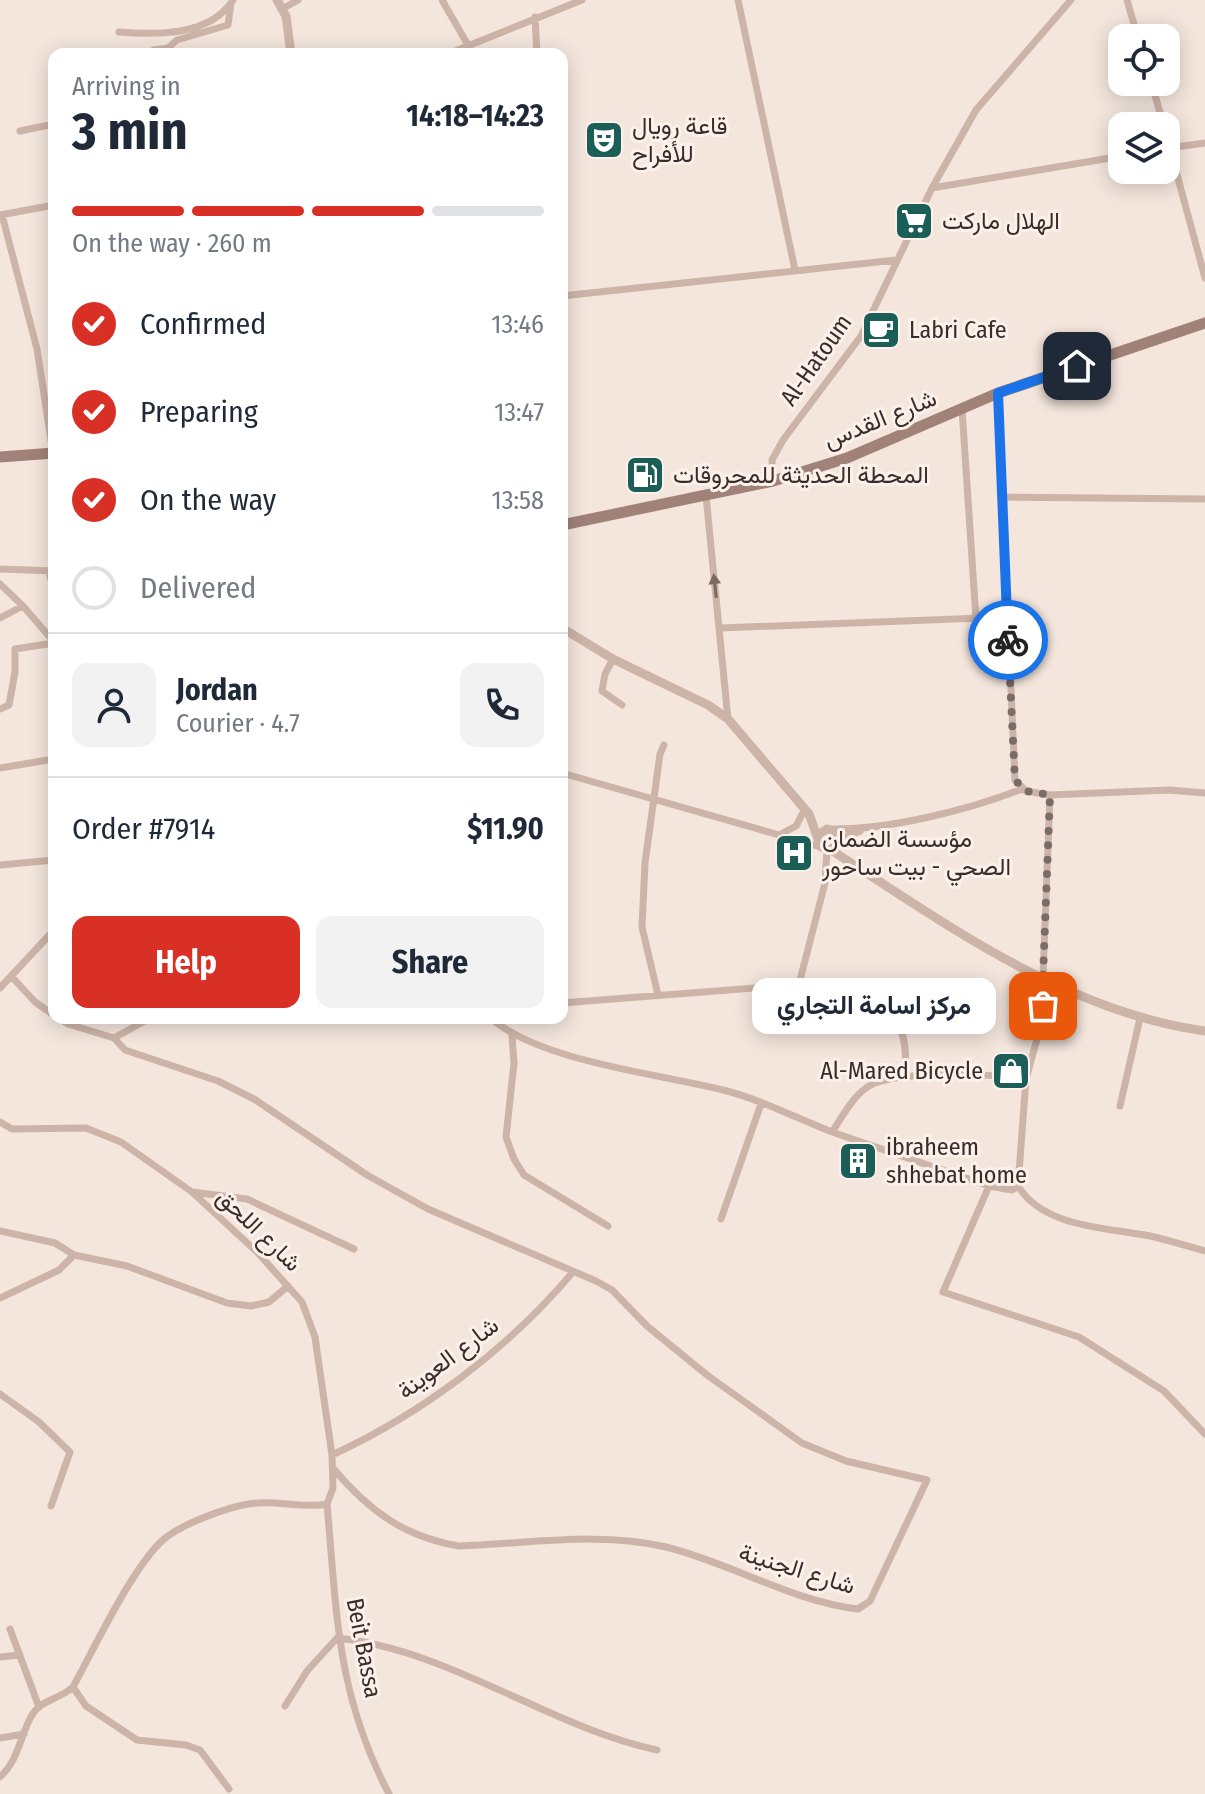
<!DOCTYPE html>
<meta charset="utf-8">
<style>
:root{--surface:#fff;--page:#f2f2f3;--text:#1f2937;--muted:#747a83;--line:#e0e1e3;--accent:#d93025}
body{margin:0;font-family:"Fira Sans Condensed",Vazirmatn,sans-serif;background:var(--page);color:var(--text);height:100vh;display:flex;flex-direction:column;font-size:30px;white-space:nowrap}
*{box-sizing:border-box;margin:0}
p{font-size:26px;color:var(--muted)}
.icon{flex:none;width:44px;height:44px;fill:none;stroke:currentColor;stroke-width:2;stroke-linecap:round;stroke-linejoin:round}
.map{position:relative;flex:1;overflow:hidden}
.drawer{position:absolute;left:48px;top:48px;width:520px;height:976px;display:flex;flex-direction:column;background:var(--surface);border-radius:16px;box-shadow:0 4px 20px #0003}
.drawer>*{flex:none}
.controls{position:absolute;left:1108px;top:24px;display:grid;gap:16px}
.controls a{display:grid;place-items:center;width:72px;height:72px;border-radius:16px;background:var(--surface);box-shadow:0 4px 20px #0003;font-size:40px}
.pin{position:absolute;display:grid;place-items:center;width:68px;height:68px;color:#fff;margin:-34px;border-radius:16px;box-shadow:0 4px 12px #0006}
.courier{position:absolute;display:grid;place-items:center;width:80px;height:80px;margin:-40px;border:6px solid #1a73e8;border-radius:50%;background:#fff;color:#222;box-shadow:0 2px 10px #0007}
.bubble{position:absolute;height:56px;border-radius:16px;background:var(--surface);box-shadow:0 4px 20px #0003;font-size:26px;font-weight:700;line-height:56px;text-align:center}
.overview em{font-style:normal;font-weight:700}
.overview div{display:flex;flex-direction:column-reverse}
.overview{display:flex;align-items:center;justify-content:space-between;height:136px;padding:0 24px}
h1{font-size:52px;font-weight:700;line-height:60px}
.bar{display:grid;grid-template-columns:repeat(4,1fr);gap:12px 8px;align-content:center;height:96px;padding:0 24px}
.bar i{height:10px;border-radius:6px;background:var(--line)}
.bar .active{background:var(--accent)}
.bar p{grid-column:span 4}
.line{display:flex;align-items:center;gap:20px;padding:0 24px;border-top:2px solid var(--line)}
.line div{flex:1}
.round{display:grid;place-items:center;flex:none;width:84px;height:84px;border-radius:16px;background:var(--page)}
ol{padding:0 24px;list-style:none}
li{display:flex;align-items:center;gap:24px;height:88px}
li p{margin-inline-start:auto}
li .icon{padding:8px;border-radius:50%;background:var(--accent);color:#fff;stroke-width:4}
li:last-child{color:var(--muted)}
li i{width:44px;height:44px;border:4px solid var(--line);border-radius:50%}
.cta{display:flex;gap:16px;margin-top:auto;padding:16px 24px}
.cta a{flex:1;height:92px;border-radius:16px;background:var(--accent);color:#fff;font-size:32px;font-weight:700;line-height:92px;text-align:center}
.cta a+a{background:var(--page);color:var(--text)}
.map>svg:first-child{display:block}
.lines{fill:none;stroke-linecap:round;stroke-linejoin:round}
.minor{stroke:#cdb4a8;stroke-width:7}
.tertiary{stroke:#cdb4a8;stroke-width:9}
.secondary{stroke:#a18279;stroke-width:11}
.oneway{fill:#7c6962}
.done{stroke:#7a6d68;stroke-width:8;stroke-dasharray:0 14.4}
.route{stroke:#1a73e8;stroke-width:10}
.labels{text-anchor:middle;stroke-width:6;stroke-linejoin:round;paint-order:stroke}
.poi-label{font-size:24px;fill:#392c29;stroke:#fbf1ea;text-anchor:start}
.street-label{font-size:24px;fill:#392c29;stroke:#fbf1ea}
</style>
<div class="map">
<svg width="1205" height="1794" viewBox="0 0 1205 1794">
<rect width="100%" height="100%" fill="#f4e6dd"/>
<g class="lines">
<!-- minor -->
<path class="minor" d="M442,0L468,45
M738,0L795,270
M1127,0L1138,38
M282,9L298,0
M535,17L537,54
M119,32C158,35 210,36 233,0
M154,50L168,48L177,40L228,25L231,3
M448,54L582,0
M1151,82L1164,126
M20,131L54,124
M1166,134L1205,278
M1168,148L1205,143
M932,188L1122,156
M0,215L54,205
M2,215L37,349L53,453
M562,296L896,260
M998,393L1015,780L1026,791L1050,795L1169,790L1205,793
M962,409L976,619
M773,481L772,460L783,440L861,336L932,188L976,110L1071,0
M706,496L728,719
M1002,497L1205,499
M0,569L54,571
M49,572L54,591
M0,584L23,606L0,618
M23,606L54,642
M720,628L1007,617
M613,659L605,674L602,691L622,705
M0,709L9,705L15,672V649L54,643
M0,768L54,759
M562,773L821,847
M831,829C888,830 969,810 1022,789
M781,834L796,826L805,809
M839,840L860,831
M0,865L54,860
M562,901H563
M12,977L35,1002L54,1015
M1043,977L1050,795
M800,980L825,883L827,850
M0,988L54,930
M658,995L642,927L645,863L660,754L664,745
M562,1003L793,985L800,980C826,988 890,1005 901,1031C907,1044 905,1061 906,1075
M58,1018L68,1024L114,1038L150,1018
M490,1018C543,1062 655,1073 723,1090C760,1099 796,1118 832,1132
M512,1036L514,1063L506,1137L514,1159L524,1175L608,1226
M114,1038L125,1050L218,1081L254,1099L367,1175L428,1209L596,1281L612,1290L647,1326L707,1375L802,1443L846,1461L927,1480L870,1601L858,1609C791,1601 731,1563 666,1547C600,1531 526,1544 459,1546C404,1537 368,1510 333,1468
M1120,1106L1140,1018
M0,1122L12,1129L86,1128L121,1142L192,1192L257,1252L302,1302L315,1337L332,1455L333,1488L327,1504C337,1613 336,1693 389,1794
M989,1186L943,1292L1079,1337L1164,1391L1205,1434
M1018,1186L1012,1190L989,1186L832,1132C842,1117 852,1098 866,1088C890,1069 995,1074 1026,1079
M1018,1186L1026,1079L1053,981
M1018,1186C1044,1228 1106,1227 1150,1236C1168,1240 1187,1246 1205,1251
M192,1192L247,1199L354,1249
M721,1219L761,1104
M0,1231L55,1243L74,1255L59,1270L0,1298
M74,1255L127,1266L227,1303L251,1306L269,1302L288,1286
M0,1394L39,1422L70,1452L51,1506
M332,1455C423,1413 508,1349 573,1272
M10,1629L39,1707
M0,1657L20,1655
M285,1706L307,1671L337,1638C451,1650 547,1726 657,1750
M0,1738L24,1734
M0,1777C19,1760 20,1735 32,1715C41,1700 60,1699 73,1687
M229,1789L200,1750L186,1745L137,1740L86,1706L73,1687C93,1651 137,1557 168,1536C186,1523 225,1508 248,1504C274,1499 300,1509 327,1504"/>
<!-- tertiary -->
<path class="tertiary" d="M277,0L286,16L291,54
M562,628L613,659L708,705L728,719L809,814L821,847L831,850L838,843L834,831L827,829L819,834
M831,850C946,924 1066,1012 1205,1031"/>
<!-- secondary -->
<path class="secondary" d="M0,457L54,453
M562,525L773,481L847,458L998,393L1205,323"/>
</g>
<!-- one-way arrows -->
<defs><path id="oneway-solid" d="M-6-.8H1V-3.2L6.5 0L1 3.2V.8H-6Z" transform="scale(2)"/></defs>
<use class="oneway" href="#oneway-solid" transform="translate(715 586) rotate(-96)"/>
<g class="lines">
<!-- done -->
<path class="done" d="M1008,640L1015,780L1026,791L1050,795L1043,977L1053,981L1043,1006"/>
<!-- route -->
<path class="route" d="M1008,640L998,393L1077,366"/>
</g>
<!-- icons -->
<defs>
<symbol id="theatre-square" viewBox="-11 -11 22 22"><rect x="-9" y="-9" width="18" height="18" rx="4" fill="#1b5e58" stroke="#fbf1ea"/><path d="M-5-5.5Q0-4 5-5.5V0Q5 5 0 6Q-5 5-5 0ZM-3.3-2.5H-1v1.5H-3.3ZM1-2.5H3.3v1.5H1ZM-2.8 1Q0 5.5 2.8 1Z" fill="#fff"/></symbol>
<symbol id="supermarket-square" viewBox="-11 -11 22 22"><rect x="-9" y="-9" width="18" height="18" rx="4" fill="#1b5e58" stroke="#fbf1ea"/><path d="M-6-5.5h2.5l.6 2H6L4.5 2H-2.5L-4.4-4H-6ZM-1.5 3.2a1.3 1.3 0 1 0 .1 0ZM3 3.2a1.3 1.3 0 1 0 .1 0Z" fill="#fff"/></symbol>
<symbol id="cafe-square" viewBox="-11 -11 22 22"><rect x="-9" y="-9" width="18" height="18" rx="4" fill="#1b5e58" stroke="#fbf1ea"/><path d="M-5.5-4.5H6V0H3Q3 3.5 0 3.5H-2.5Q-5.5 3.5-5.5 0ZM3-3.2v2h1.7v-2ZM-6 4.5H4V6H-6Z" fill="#fff"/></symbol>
<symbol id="fuel-square" viewBox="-11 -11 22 22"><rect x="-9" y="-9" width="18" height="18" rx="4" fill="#1b5e58" stroke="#fbf1ea"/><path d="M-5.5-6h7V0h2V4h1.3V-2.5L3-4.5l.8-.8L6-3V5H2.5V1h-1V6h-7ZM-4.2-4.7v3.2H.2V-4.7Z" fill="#fff"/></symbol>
<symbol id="hospital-square" viewBox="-11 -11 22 22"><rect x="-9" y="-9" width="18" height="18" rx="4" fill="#1b5e58" stroke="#fbf1ea"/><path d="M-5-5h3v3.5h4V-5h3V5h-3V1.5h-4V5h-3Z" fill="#fff"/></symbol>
<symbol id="shop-square" viewBox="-11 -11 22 22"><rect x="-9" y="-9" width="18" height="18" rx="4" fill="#1b5e58" stroke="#fbf1ea"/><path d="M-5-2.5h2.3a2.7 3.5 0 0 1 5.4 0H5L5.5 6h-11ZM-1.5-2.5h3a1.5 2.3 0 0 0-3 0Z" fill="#fff"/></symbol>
<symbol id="building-square" viewBox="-11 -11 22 22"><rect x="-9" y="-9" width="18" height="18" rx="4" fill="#1b5e58" stroke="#fbf1ea"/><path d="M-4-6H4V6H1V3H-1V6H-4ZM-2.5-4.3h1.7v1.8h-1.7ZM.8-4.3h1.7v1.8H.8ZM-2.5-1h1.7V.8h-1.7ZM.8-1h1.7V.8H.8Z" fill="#fff"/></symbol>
</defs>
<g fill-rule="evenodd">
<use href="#theatre-square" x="582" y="118" width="44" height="44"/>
<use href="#supermarket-square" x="892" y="199" width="44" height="44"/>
<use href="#cafe-square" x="859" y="308" width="44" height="44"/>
<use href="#fuel-square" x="623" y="453" width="44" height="44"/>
<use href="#hospital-square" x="772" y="831" width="44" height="44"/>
<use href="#shop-square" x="989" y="1049" width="44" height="44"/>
<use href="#building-square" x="836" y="1139" width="44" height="44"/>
</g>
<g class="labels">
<!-- poi labels -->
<g class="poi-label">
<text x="632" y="134">قاعة رويال<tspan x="632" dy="28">للأفراح</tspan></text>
<text x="942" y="229">الهلال ماركت</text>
<text x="909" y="338">Labri Cafe</text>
<text x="673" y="483">المحطة الحديثة للمحروقات</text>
<text x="822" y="847">مؤسسة الضمان<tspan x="822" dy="28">الصحي - بيت ساحور</tspan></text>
<text x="983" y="1079" text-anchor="end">Al-Mared Bicycle</text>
<text x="886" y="1155">ibraheem<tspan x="886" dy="28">shhebat home</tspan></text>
</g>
<!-- street labels -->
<g class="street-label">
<text transform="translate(816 360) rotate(-55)" y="8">Al-Hatoum</text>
<text transform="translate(880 419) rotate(-22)" y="8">شارع القدس</text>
<text transform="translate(259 1230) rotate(44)" y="8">شارع اللحق</text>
<text transform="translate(448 1358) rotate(-37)" y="8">شارع العوينة</text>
<text transform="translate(797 1569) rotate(17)" y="8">شارع الجنينة</text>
<text transform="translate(364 1648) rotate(79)" y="8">Beit Bassa</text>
</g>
</g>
</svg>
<div class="controls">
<a><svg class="icon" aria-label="locate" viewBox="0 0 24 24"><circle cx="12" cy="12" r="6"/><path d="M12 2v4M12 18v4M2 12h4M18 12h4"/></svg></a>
<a><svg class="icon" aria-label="layers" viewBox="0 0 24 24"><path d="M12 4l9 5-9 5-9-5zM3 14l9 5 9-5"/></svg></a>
</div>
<div class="pin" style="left:1043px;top:1006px;background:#ea580c"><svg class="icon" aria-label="bag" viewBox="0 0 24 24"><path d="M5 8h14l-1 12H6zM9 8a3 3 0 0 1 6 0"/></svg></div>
<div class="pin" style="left:1077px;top:366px;background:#1f2937"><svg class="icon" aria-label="home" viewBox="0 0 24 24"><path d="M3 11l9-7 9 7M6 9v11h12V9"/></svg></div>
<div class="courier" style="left:1008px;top:640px"><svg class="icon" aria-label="bike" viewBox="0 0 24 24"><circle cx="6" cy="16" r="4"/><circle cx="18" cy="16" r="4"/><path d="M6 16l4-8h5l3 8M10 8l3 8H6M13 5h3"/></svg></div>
<div class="bubble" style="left:752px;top:978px;width:244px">مركز اسامة التجاري</div>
<section class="drawer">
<div class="overview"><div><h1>3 min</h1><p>Arriving in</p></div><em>14:18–14:23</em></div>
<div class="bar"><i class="active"></i><i class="active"></i><i class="active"></i><i></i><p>On the way · 260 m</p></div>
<ol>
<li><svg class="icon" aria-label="check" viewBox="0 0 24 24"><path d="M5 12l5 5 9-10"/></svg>Confirmed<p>13:46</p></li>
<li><svg class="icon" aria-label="check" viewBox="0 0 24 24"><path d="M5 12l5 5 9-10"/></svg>Preparing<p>13:47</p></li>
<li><svg class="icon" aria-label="check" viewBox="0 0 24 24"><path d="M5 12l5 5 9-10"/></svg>On the way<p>13:58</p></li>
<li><i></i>Delivered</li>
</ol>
<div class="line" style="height:144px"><a class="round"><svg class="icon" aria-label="person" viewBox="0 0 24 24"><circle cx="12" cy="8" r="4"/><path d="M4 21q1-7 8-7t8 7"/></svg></a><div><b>Jordan</b><p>Courier · 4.7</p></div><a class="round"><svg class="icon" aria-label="phone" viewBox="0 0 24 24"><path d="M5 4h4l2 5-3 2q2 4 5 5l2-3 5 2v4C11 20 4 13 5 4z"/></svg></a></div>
<div class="line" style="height:104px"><div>Order #7914</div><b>$11.90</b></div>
<div class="cta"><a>Help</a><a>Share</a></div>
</section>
</div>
